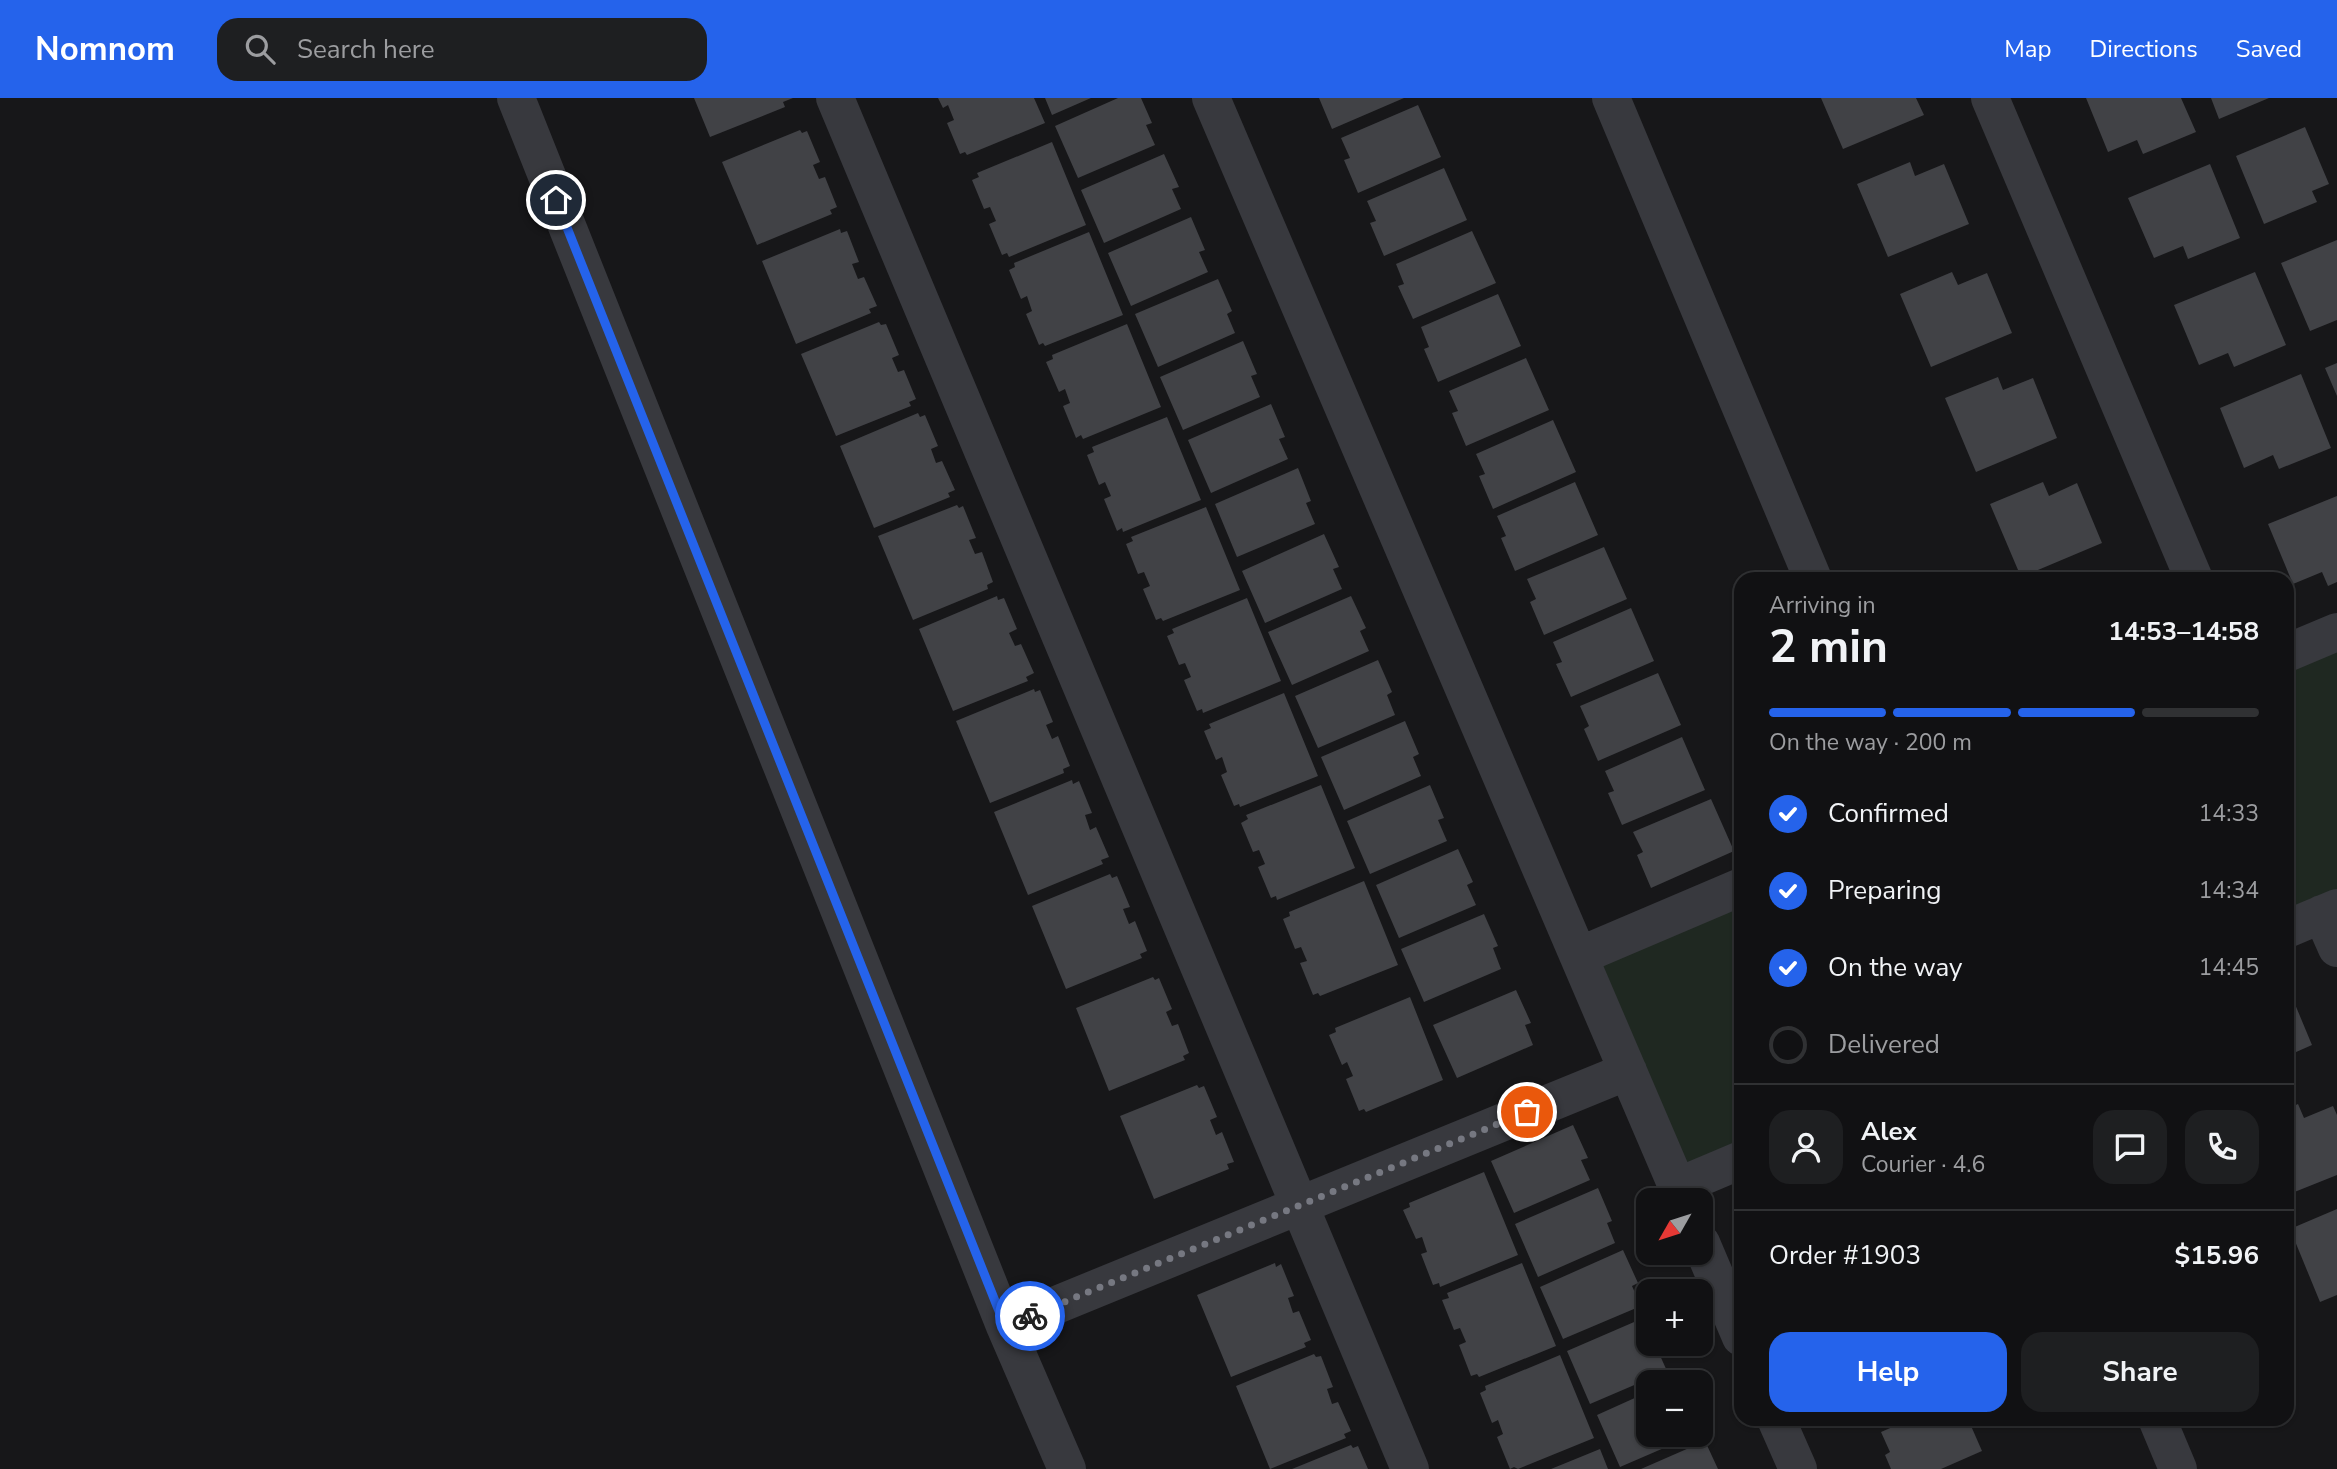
<!DOCTYPE html>
<meta charset="utf-8">
<style>
:root{--surface:#111113;--page:#1e1f21;--text:#f1f3f6;--muted:#9c9da0;--line:#303133;--accent:#2563eb}
body{margin:0;font-family:"Nunito Sans",sans-serif;background:var(--page);color:var(--text);height:100vh;display:flex;flex-direction:column;font-size:26px;white-space:nowrap}
*{box-sizing:border-box;margin:0}
p{font-size:23px;color:var(--muted)}
.icon{flex:none;width:38px;height:38px;fill:none;stroke:currentColor;stroke-width:2;stroke-linecap:round;stroke-linejoin:round}
.map{position:relative;flex:1;overflow:hidden}
.side{position:absolute;left:1734px;top:474px;width:560px;height:854px;display:flex;flex-direction:column;background:var(--surface);border-radius:21px;box-shadow:0 2px 5px #0004,0 0 0 2px var(--line)}
.side>*{flex:none}
.needle{width:46px;rotate:231deg}
.tools{position:absolute;left:1636px;top:1090px;display:grid;gap:14px}
.tools a{display:grid;place-items:center;width:77px;height:77px;border-radius:14px;background:var(--surface);box-shadow:0 2px 5px #0004,0 0 0 2px var(--line);font-size:35px}
.pin{position:absolute;display:grid;place-items:center;width:60px;height:60px;color:#fff;margin:-30px;border:4px solid #fff;border-radius:50%;box-shadow:0 2px 7px #0007}
.courier{position:absolute;display:grid;place-items:center;width:70px;height:70px;margin:-35px;border:5px solid #2563eb;border-radius:50%;background:#fff;color:#222;box-shadow:0 2px 9px #0007}
.summary em{font-style:normal;font-weight:700}
.summary div{display:flex;flex-direction:column-reverse}
.summary{display:flex;align-items:center;justify-content:space-between;height:119px;padding:0 35px}
h1{font-size:46px;font-weight:700;line-height:52px}
.bar{display:grid;grid-template-columns:repeat(4,1fr);gap:10px 7px;align-content:center;height:84px;padding:0 35px}
.bar i{height:9px;border-radius:5px;background:var(--line)}
.bar .selected{background:var(--accent)}
.bar p{grid-column:span 4}
.line{display:flex;align-items:center;gap:18px;padding:0 35px;border-top:2px solid var(--line)}
.line div{flex:1}
.round{display:grid;place-items:center;flex:none;width:74px;height:74px;border-radius:21px;background:var(--page)}
ol{padding:0 35px;list-style:none}
li{display:flex;align-items:center;gap:21px;height:77px}
li p{margin-inline-start:auto}
li .icon{padding:7px;border-radius:50%;background:var(--accent);color:#fff;stroke-width:4}
li:last-child{color:var(--muted)}
li i{width:38px;height:38px;border:4px solid var(--line);border-radius:50%}
.primary-button{display:flex;gap:14px;margin-top:auto;padding:14px 35px}
.primary-button a{flex:1;height:80px;border-radius:21px;background:var(--accent);color:#fff;font-size:28px;font-weight:700;line-height:80px;text-align:center}
.primary-button a+a{background:var(--page);color:var(--text)}
header{display:flex;align-items:center;gap:42px;box-sizing:border-box;height:98px;padding:0 35px;background:var(--accent);color:#fff}
header strong{font-size:33px}
nav{display:flex;gap:38px;margin-inline-start:auto;font-size:24px}
.search{width:490px;height:63px;background:var(--page);display:flex;align-items:center;gap:18px;box-sizing:border-box;padding:0 24px;border-radius:21px;color:var(--muted);font-size:26px}
.map>svg:first-child{display:block}
.green{fill:#1f2821}
.building{fill:#414246}
.lines{fill:none;stroke-linecap:round;stroke-linejoin:round}
.street{stroke:#38393e;stroke-width:38}
.done{stroke:#767881;stroke-width:7;stroke-dasharray:0 12.6}
.route{stroke:#2563eb;stroke-width:9}
</style>
<header>
<strong>Nomnom</strong>
<div class="search"><svg class="icon" aria-label="search" viewBox="0 0 24 24"><circle cx="10" cy="10" r="6"/><path d="M15 15l6 6"/></svg>Search here</div>
<nav><a>Map</a><a>Directions</a><a>Saved</a></nav>
</header>
<div class="map">
<svg width="2337" height="1371" viewBox="0 0 2337 1371">
<rect width="100%" height="100%" fill="#171719"/>
<!-- green -->
<path class="green" d="M2337,534V810L2287,831V555Z
M1741,789V1062L1677,1089L1579,858Z"/>
<!-- building -->
<path class="building" d="M694,0H793L783,4L785,9L710,39Z
M938,0H1034L1045,25L967,57L965,54L960,56L947,25L954,22L948,7L943,10Z
M1045,0H1091L1052,17Z
M1118,0H1141L1152,25L1146,27L1155,47L1078,80L1055,28Z
M1319,0H1404L1332,31Z
M1821,0H1916L1924,17L1843,51Z
M2086,0H2181L2196,34L2143,56L2137,42L2108,54Z
M2211,0H2269L2219,21Z
M1418,7L1441,59L1358,95L1344,62L1350,60L1341,40Z
M2305,29L2329,86L2312,93L2317,104L2264,126L2236,58Z
M800,32L802,35L807,33L820,64L813,67L819,81L825,79L837,109L830,112L832,116L757,147L722,64Z
M1052,44L1086,127L1009,159L1007,155L1002,157L989,126L996,123L990,109L984,111L972,82L979,79L977,75Z
M1164,56L1179,89L1172,91L1181,111L1104,145L1081,92Z
M1910,64L1915,78L1944,66L1969,126L1888,159L1857,86Z
M2210,66L2240,140L2188,161L2183,148L2154,160L2128,100Z
M1444,70L1467,122L1384,158L1370,125L1376,123L1367,103Z
M1191,119L1205,152L1199,154L1208,174L1131,208L1108,155Z
M840,131L841,135L847,133L859,164L852,166L858,181L864,179L877,208L869,211L871,215L796,246L762,163Z
M1472,133L1496,185L1413,221L1398,188L1404,186L1396,166Z
M1089,134L1123,217L1045,248L1043,245L1039,247L1026,216L1032,213L1027,198L1021,201L1009,172L1015,169L1014,165Z
M2337,142V222L2310,233L2281,165Z
M1952,174L1958,187L1987,175L2012,235L1931,269L1900,196Z
M2255,174L2286,247L2234,269L2228,255L2199,267L2174,207Z
M1218,181L1232,213L1227,216L1235,235L1158,269L1135,216Z
M1498,196L1521,248L1438,284L1424,251L1429,249L1421,229Z
M879,224L881,227L886,226L899,257L892,260L898,274L904,272L916,301L909,304L911,308L836,338L801,256Z
M1127,226L1161,309L1083,341L1081,337L1076,340L1063,308L1070,305L1065,291L1059,294L1046,264L1053,261L1052,257Z
M1243,243L1257,276L1251,278L1260,299L1183,332L1160,279Z
M1526,260L1549,312L1466,348L1452,315L1458,313L1449,293Z
M2337,265V298L2325,270Z
M2301,276L2331,350L2279,371L2273,357L2244,370L2220,310Z
M1998,279L2003,292L2033,280L2057,340L1976,374L1945,300Z
M1271,306L1285,339L1279,341L1288,361L1211,395L1188,342Z
M918,315L920,319L925,317L938,348L931,351L936,365L942,363L955,392L948,395L950,399L874,430L840,348Z
M1167,319L1201,402L1123,434L1122,430L1117,433L1104,401L1111,398L1105,384L1099,387L1087,357L1094,354L1092,349Z
M1553,322L1576,374L1493,411L1479,378L1485,376L1476,356Z
M1298,370L1311,403L1306,405L1315,426L1237,459L1215,406Z
M1575,384L1598,437L1515,473L1501,440L1506,438L1497,418Z
M2043,384L2049,398L2077,385L2102,445L2021,479L1990,406Z
M2337,398V484L2328,488L2322,474L2293,486L2268,426Z
M957,407L959,410L963,408L976,440L969,442L975,456L982,454L993,484L987,487L988,491L913,522L878,438Z
M1206,409L1240,492L1163,523L1161,520L1156,522L1143,491L1150,488L1144,474L1138,476L1126,446L1133,443L1131,439Z
M1324,436L1339,469L1333,471L1342,491L1265,525L1242,473Z
M1604,449L1627,501L1544,537L1530,504L1536,501L1527,481Z
M997,498L998,502L1004,500L1017,531L1009,535L1015,548L1021,546L1034,575L1026,579L1028,583L953,613L919,531Z
M1351,498L1366,530L1360,533L1369,553L1292,587L1268,534Z
M1247,500L1281,583L1203,615L1202,611L1197,613L1184,582L1191,579L1185,565L1179,567L1167,538L1174,535L1172,531Z
M1631,510L1654,563L1571,599L1556,566L1562,564L1553,544Z
M1378,562L1392,594L1387,597L1395,617L1318,650L1295,598Z
M1658,575L1681,627L1598,663L1584,631L1589,628L1580,608Z
M1034,591L1035,594L1040,592L1053,624L1046,627L1052,641L1058,638L1070,668L1063,671L1064,675L990,705L956,623Z
M1284,595L1318,678L1240,709L1239,706L1234,708L1221,677L1227,674L1222,659L1216,662L1204,633L1211,630L1209,626Z
M1405,623L1419,656L1413,659L1421,678L1344,712L1321,659Z
M1682,639L1705,692L1622,727L1608,695L1614,693L1605,673Z
M1072,682L1073,686L1079,683L1092,715L1085,717L1090,732L1096,729L1109,759L1101,762L1103,766L1028,797L994,714Z
M1321,687L1355,770L1277,802L1276,798L1271,800L1258,769L1265,766L1259,752L1253,754L1241,725L1248,721L1246,717Z
M1430,687L1444,720L1438,722L1447,743L1370,776L1347,723Z
M1711,701L1734,753L1651,790L1637,757L1643,754L1633,734Z
M1458,751L1473,784L1467,787L1476,807L1399,840L1376,787Z
M1110,776L1112,780L1117,778L1130,809L1123,811L1129,826L1135,823L1147,853L1140,856L1142,860L1066,891L1032,808Z
M1364,783L1398,867L1320,898L1318,895L1313,897L1300,865L1307,863L1301,849L1295,851L1283,821L1290,818L1289,814Z
M1484,816L1498,848L1493,850L1501,871L1424,904L1401,851Z
M1153,879L1155,882L1159,880L1172,911L1166,914L1172,928L1178,926L1189,955L1183,958L1185,962L1109,993L1076,910Z
M2287,887L2312,947L2287,958Z
M1516,892L1531,925L1525,927L1533,947L1457,980L1433,927Z
M1410,899L1443,982L1366,1014L1364,1011L1359,1013L1346,981L1353,978L1347,964L1342,967L1329,937L1336,934L1335,930Z
M1197,987L1199,990L1204,988L1217,1019L1210,1022L1216,1037L1222,1034L1234,1064L1227,1066L1229,1071L1154,1101L1120,1018Z
M2298,1006L2304,1020L2333,1008L2337,1017V1077L2287,1097V1011Z
M1573,1027L1588,1060L1581,1062L1590,1082L1514,1115L1491,1063Z
M1484,1074L1518,1157L1440,1189L1439,1185L1433,1187L1421,1156L1427,1154L1422,1139L1416,1141L1403,1112L1410,1109L1409,1105Z
M1598,1090L1612,1123L1607,1125L1615,1145L1538,1179L1515,1126Z
M2337,1111V1197L2320,1204L2290,1131Z
M1623,1152L1638,1185L1632,1188L1641,1208L1563,1241L1540,1189Z
M1275,1165L1276,1169L1281,1166L1294,1198L1288,1200L1293,1215L1299,1213L1311,1242L1304,1245L1306,1249L1231,1279L1197,1197Z
M1522,1165L1556,1248L1479,1279L1477,1276L1471,1278L1459,1247L1466,1244L1460,1230L1454,1232L1442,1202L1449,1200L1447,1195Z
M1648,1218V1246H1662L1664,1250L1658,1253L1667,1273L1590,1306L1567,1253Z
M1314,1256L1316,1259L1321,1258L1333,1289L1327,1291L1332,1306L1338,1304L1351,1333L1344,1336L1346,1340L1270,1371L1236,1288Z
M1560,1257L1594,1340L1518,1371L1514,1369L1510,1371L1497,1339L1503,1336L1498,1322L1492,1325L1480,1295L1486,1292L1485,1288Z
M1648,1294V1337H1694L1620,1369L1597,1317Z
M1911,1321H1968L1982,1353L1941,1371H1891L1885,1357L1890,1354L1881,1334Z
M1705,1343L1718,1371H1641Z
M1351,1347L1353,1350L1358,1348L1368,1371H1292Z
M1600,1351L1608,1371H1551Z"/>
<g class="lines">
<!-- street -->
<path class="street" d="M516,0L1005,1228L1067,1371
M835,0L1410,1371
M1211,0L1683,1102
M1611,0L1813,481
M1990,0L2194,481
M2287,555L2337,534
M2322,816L2337,850
M2287,831L2337,810
M1579,858L1741,789
M1677,1089L1741,1062
M1701,1145L1741,1239
M1005,1228L1628,973
M1776,1321L1798,1371
M2157,1321L2178,1371"/>
</g>
<g class="lines">
<!-- done -->
<path class="done" d="M1030,1218L1527,1014"/>
<!-- route -->
<path class="route" d="M556,102L1005,1228L1030,1218"/>
</g>
</svg>
<div class="tools">
<a><svg class="needle" viewBox="-14 -14 28 28"><path d="M0-13l5 13h-10z" fill="#e53935"/><path d="M0 13l5-13h-10z" fill="#9c9da0"/></svg></a>
<a>+</a>
<a>−</a>
</div>
<div class="pin" style="left:1527px;top:1014px;background:#ea580c"><svg class="icon" aria-label="bag" viewBox="0 0 24 24"><path d="M5 8h14l-1 12H6zM9 8a3 3 0 0 1 6 0"/></svg></div>
<div class="pin" style="left:556px;top:102px;background:#1f2937"><svg class="icon" aria-label="home" viewBox="0 0 24 24"><path d="M3 11l9-7 9 7M6 9v11h12V9"/></svg></div>
<div class="courier" style="left:1030px;top:1218px"><svg class="icon" aria-label="bike" viewBox="0 0 24 24"><circle cx="6" cy="16" r="4"/><circle cx="18" cy="16" r="4"/><path d="M6 16l4-8h5l3 8M10 8l3 8H6M13 5h3"/></svg></div>
<section class="side">
<div class="summary"><div><h1>2 min</h1><p>Arriving in</p></div><em>14:53–14:58</em></div>
<div class="bar"><i class="selected"></i><i class="selected"></i><i class="selected"></i><i></i><p>On the way · 200 m</p></div>
<ol>
<li><svg class="icon" aria-label="check" viewBox="0 0 24 24"><path d="M5 12l5 5 9-10"/></svg>Confirmed<p>14:33</p></li>
<li><svg class="icon" aria-label="check" viewBox="0 0 24 24"><path d="M5 12l5 5 9-10"/></svg>Preparing<p>14:34</p></li>
<li><svg class="icon" aria-label="check" viewBox="0 0 24 24"><path d="M5 12l5 5 9-10"/></svg>On the way<p>14:45</p></li>
<li><i></i>Delivered</li>
</ol>
<div class="line" style="height:126px"><a class="round"><svg class="icon" aria-label="person" viewBox="0 0 24 24"><circle cx="12" cy="8" r="4"/><path d="M4 21q1-7 8-7t8 7"/></svg></a><div><b>Alex</b><p>Courier · 4.6</p></div><a class="round"><svg class="icon" aria-label="chat" viewBox="0 0 24 24"><path d="M4 5h16v11H9l-5 4z"/></svg></a><a class="round"><svg class="icon" aria-label="phone" viewBox="0 0 24 24"><path d="M5 4h4l2 5-3 2q2 4 5 5l2-3 5 2v4C11 20 4 13 5 4z"/></svg></a></div>
<div class="line" style="height:91px"><div>Order #1903</div><b>$15.96</b></div>
<div class="primary-button"><a>Help</a><a>Share</a></div>
</section>
</div>
